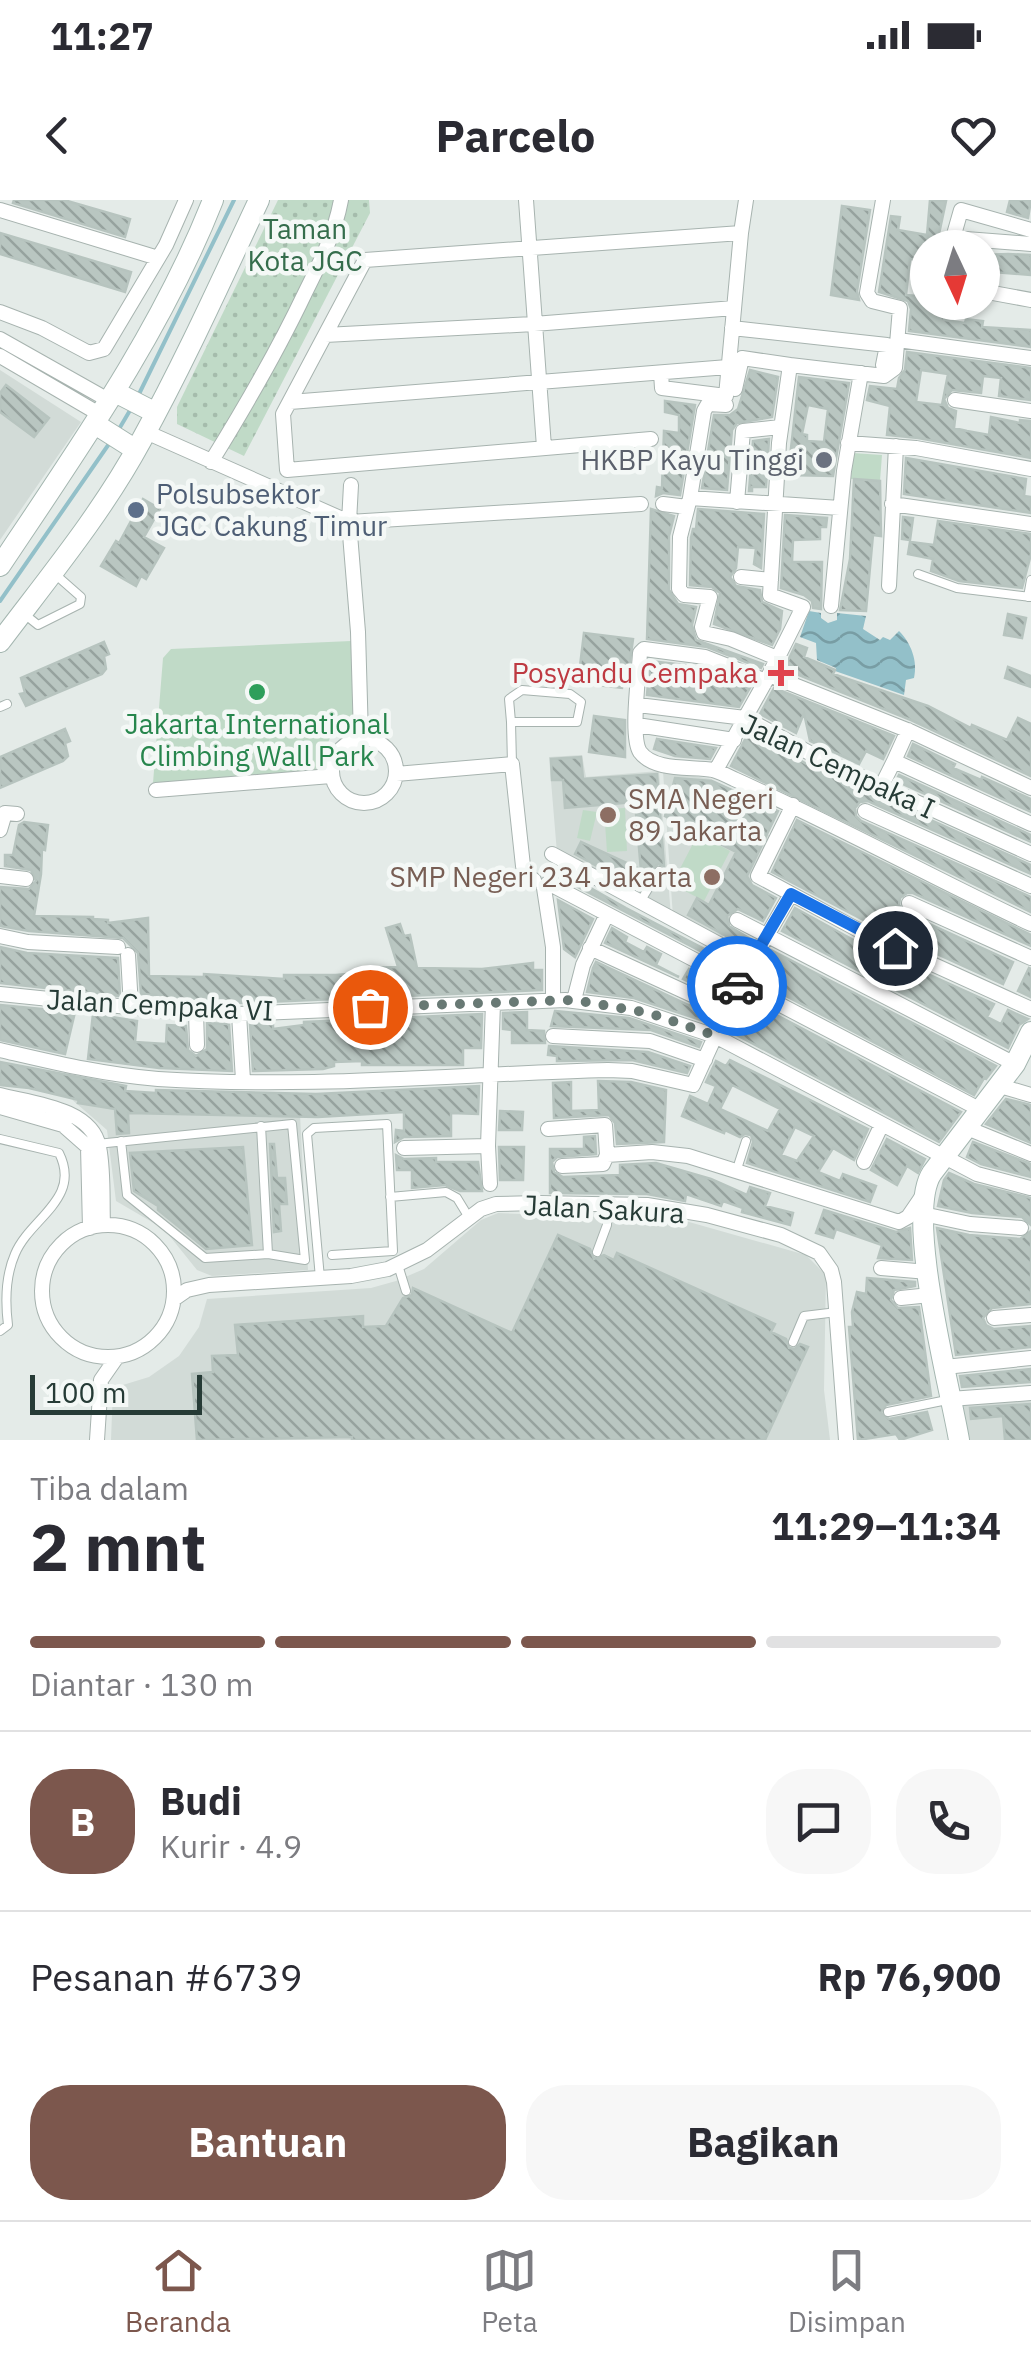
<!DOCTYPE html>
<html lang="id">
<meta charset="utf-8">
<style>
:root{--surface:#fff;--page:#f7f7f7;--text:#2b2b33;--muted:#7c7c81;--line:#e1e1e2;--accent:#7c574d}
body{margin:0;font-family:"IBM Plex Sans",sans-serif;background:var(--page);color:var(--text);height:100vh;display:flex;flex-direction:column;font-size:38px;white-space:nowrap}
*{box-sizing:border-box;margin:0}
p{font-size:32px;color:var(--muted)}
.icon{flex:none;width:55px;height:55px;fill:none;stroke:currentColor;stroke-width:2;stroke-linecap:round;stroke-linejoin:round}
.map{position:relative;height:1240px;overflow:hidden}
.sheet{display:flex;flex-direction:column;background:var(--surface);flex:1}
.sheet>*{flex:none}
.needle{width:65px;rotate:176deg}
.fabs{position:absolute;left:910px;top:30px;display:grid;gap:20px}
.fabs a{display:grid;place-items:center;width:90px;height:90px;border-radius:50%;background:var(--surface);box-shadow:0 2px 8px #0004;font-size:50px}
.scale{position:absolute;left:30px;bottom:25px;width:172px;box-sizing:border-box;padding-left:10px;border:5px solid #263b36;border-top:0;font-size:28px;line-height:35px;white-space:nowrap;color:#263b36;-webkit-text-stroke:8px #f4f8f6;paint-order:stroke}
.pin{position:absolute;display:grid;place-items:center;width:85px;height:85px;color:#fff;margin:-42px;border:5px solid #fff;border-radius:50%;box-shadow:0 2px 10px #0007}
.courier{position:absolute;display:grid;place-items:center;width:100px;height:100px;margin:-50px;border:8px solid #1a73e8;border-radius:50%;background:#fff;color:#222;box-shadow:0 2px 12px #0007}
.summary em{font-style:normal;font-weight:700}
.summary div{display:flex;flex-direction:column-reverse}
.summary{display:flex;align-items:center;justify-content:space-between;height:170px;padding:0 30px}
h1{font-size:65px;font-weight:700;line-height:75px}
.bar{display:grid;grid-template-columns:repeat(4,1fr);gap:15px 10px;align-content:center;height:120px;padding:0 30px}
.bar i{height:12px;border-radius:8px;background:var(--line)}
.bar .current{background:var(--accent)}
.bar p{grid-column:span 4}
.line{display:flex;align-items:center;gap:25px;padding:0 30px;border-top:2px solid var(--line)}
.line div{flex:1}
.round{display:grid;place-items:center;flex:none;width:105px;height:105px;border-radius:40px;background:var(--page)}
.button{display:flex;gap:20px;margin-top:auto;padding:20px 30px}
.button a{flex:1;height:115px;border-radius:40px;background:var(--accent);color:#fff;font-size:40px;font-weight:700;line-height:115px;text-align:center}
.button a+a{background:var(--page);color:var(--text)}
.status{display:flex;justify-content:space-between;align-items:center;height:70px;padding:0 50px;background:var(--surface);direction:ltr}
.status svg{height:28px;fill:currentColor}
header{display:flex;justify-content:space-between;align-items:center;height:130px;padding:0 30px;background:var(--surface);font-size:45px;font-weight:700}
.tab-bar{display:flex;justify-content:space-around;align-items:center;height:140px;border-top:2px solid var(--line);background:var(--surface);font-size:28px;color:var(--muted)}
.tab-bar a{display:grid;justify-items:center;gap:5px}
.tab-bar .current{color:var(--accent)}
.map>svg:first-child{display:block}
.built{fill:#d2dbd7}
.grass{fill:url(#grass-dots)}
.pitch{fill:#c0dac7}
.water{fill:url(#water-waves)}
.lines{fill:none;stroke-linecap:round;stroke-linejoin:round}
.stream{stroke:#93c0c9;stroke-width:4}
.building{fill:url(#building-back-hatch);stroke:#b7c4bf;stroke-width:2.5;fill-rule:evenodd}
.lane-casing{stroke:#a7b3af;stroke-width:10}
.street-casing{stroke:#a7b3af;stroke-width:16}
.secondary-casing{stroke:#a4b6b0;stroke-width:22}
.lane{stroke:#fff;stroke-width:8}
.street{stroke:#fff;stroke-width:14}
.secondary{stroke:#fff;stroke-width:20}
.done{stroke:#687974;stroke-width:10;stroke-dasharray:0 18}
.route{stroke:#1a73e8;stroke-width:12}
.worship-dot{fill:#6b7280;stroke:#f4f8f6;stroke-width:4}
.service-dot{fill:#5c6f8a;stroke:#f4f8f6;stroke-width:4}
.health-dot{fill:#e0444e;stroke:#f4f8f6;stroke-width:4}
.leisure-dot{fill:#2e9e5b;stroke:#f4f8f6;stroke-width:4}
.education-dot{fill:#8d6e63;stroke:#f4f8f6;stroke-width:4}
.labels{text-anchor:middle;stroke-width:9;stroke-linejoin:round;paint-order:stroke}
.park-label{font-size:28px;fill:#356d4c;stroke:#f4f8f6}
.worship-label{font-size:28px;fill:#5b616d;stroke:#f4f8f6;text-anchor:end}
.service-label{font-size:28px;fill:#4e5e75;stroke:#f4f8f6;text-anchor:start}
.health-label{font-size:28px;fill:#be3a42;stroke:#f4f8f6;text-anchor:end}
.leisure-label{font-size:28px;fill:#27864d;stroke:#f4f8f6}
.street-label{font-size:28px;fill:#263b36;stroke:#f4f8f6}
.education-label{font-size:28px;fill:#785e54;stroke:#f4f8f6;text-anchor:start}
</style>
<div class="status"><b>11:27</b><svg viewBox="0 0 49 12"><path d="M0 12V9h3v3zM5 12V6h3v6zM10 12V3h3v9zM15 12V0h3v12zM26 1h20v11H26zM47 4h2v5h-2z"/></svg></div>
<header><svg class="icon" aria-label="back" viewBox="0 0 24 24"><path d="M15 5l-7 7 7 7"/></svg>Parcelo<svg class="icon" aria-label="heart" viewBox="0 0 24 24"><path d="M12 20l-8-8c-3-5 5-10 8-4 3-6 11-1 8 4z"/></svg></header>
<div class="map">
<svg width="1031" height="1240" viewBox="0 0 1031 1240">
<defs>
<pattern id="grass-dots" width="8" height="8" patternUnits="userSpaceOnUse" patternTransform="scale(2.5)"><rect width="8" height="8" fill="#c0dac7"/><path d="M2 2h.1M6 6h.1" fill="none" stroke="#a5bcac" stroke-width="1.8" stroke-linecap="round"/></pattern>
<pattern id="water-waves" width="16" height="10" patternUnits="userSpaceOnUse" patternTransform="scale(2.5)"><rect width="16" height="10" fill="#93c0c9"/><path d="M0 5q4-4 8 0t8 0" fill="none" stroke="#789da4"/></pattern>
<pattern id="building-back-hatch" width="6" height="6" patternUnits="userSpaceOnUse" patternTransform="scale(2.5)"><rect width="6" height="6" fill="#b9c6c1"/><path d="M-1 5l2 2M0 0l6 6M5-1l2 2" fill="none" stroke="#96a29e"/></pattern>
</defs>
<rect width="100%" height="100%" fill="#e4ebe8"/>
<!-- built -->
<path class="built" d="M0,170L81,222L0,340Z
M582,555L586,577L659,571L671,716L557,653L549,557Z
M663,571L712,579L704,603L775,638L720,742L673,717Z
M69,897L300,914L308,1070L212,1076L197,1070L164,1029L116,1001L107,930Z
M498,1013L682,1020L806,1055L826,1075L824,1190L830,1240H111L113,1188L149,1177L179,1156L199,1127L207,1099L371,1088L396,1081L424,1069L481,1020Z
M1031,1198V1240H959L952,1203Z"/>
<!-- grass -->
<path class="grass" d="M278,0H369L370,13L244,256L177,224V207Z"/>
<!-- pitch -->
<path class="pitch" d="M853,253L882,255L880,281L851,279Z
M351,441L354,525L330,538L316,570L153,583L163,458L171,449Z
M625,608L627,651L607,652L604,609Z
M583,610L597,612L590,641L577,638Z
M698,634L730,651L704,701L672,684Z"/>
<!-- water -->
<path class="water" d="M809,411L821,413V418L828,423L837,420V413L866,416L863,429L880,440L883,437L890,440L899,431C911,443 918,461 914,478L906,480L904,495L835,471L836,468L817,460L816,443L800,437Z"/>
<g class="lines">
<!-- stream -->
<path class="stream" d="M139,194L234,0
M119,229L132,207
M0,401L111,241"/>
</g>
<!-- building -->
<path class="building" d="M14,0H64L130,19L125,37L13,3Z
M930,0L946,1L936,48H928V62L910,59L906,95L928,97V102H946L944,120L965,123L966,119L983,121L982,127L1031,130V147L909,131L911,109L908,101L879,92L891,16L900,17L898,30L927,35Z
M1010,0H1031L1028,18L1007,12Z
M842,6L870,10L857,91L859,100L831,95Z
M0,33L131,72L125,92L0,54Z
M1008,54L1031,55V75L993,72L992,82L982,81V55Z
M907,152L1031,168V200L999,196L1001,178L983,176L981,193L952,190L944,199L948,208L956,211L954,228L967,231L989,235L991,217L1020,223V220L1031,221V258L918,238L887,235L890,206L867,200L870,186L897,189L899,178L905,170ZM921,170L948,174L942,205L916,202Z
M750,170L778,177L772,217L737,223L732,230L727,290L702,288L714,215H730L738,209Z
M799,177L849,183L833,276L788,275ZM808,205L828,209L824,242L807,241V235L802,234Z
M6,185L49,218L34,237L0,212V193Z
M665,201L695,205L680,295L663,293L656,296L657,287L662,288L664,231L679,233V215L665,212Z
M769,239L766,287H752V291H749L753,241Z
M906,258L1026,279L1024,296L1031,297V313L904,294Z
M854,279L880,281L881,336L873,335L866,411L840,410L850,359Z
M143,299L160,309L144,337L164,348L146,379L141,376L136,386L101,366L116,341L119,343Z
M651,309L674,316L669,336V390L678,404L696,407L692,425L696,440L763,464L761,468L707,447L647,439Z
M698,309L764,314L761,368L754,364L756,348L738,347L736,368L730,377L736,386L760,390L762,402L782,411L780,429L772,445L714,424L720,393L712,387L690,385L691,338L693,329H696Z
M785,315L827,318L826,327H820V339L793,340L792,362H822L821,409L813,408L812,401L804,395L781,388Z
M903,317L913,318L910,340L902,339Z
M938,321L1031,334V354L1022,388L959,381L931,371L933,359L908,354L910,342L934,345Z
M1008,414L1026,418L1022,438L1004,435Z
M584,433L633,439L627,483H623L622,488L578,483Z
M104,442L109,454L104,456L106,469L102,474L26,506L20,494L25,493L21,478Z
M796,444L807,448L804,457L835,470L833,474L928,506L971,528L972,525L1007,540L1018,518L1031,524V576L911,520L784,469Z
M650,461L702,467L751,486L739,507L647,495Z
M1008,467L1031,476V487L1005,478Z
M774,488L894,536L883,559L866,551L859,564L810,541L804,513L796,533L760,514Z
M594,516L625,520V557L589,552Z
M65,529L70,541L65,543L68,556L63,561L0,588V557Z
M749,532L812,567L1031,665V674L868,601L860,602L855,608L856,616L861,621L1031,697V712L731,566Z
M657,539L716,548L710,559L675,556L654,549Z
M913,544L955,564L953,568L981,580L982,577L1031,599V612L908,556Z
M581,557L583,579L657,574L664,666L658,664L651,670L641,671L635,602L565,608L563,580H552L551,559Z
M899,575L1031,635V642L896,581Z
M675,578L712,581L778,611L747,676L752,685L776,698L763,721L738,709L727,716L729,726L752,740L748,748L688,715L697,698L709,705L736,652L665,616Z
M797,620L1031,735V746L913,693H907L900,698L899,705L905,713L1013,762L1003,784L869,723L772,672Z
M24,622L48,625L45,650L42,649L41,674L34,716L93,717V719L108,720V723L148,718L149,776L204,777V774L284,779V775H336L371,772V768L398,767L386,728L400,724L404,736L410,735L417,768L482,769L533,763V770H542V790L245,803L168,800L157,799L156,795L141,794L138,753L123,738L29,731L0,726V687L29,689L36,681L31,670L5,666V655H13L19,625Z
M581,642L640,669L632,685L575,654Z
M550,665L626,708L737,766L735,769L553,674L546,673Z
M558,700L593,719L575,757L564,749Z
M795,708L859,743L994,804L987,817L1001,824L1008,810L1028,819L1019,825L1008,848L782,731Z
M612,728L627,737L625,742L644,752L647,747L661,754L656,765L679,777L605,743Z
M0,747L27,753L118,758L120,796L0,783Z
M771,750L996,866L986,879L984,878L974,895L754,779Z
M596,762L688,805L697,804L703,795L697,786L683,779L689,769L725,788L710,823L634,798L587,792L593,768H598L594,766Z
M1029,768L1031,769V797L1018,791Z
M744,798L961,912L939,942L729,831Z
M0,805L75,812L65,854L0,840Z
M555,811L629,818L701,842L699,847L651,830L551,826Z
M527,812V830L544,831L545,843H512V830L503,829V813Z
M93,814L137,821L135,842L166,844L167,825L186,826L188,850L196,856L207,849V823L229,824L232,871L159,868L88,859Z
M482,814L481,848H463V865H362V861L334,862V866L323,869L253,871L250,824L273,823V829L304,825V822Z
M549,846L648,852L690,866L687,873L632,860L557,861V856L548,855Z
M730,860L868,929L854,960L833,948L818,972L840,981L843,974L876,986L870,1002L747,963L753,942L751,935L745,934L740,937L725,930L724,933L682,916L690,896L708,904L716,886L706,882L716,861L726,866ZM732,885L780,909L768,931L720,909ZM795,927L814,936L797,961L781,955Z
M0,862L126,886L125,891L156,893V890L316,894L479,886L478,914L451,913V936L404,937L395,942L396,930L404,931V912L318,917L128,913L129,933L117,934L115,909L78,903L79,900L29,888L0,885Z
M598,881L631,882L666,890L664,942L617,944L615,923L609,915L554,918L553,883L571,882V911L599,910Z
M1006,899L1031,905V943L986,924Z
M500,911L523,912L522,930H499Z
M595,936L596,954L557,957L552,962L554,972L563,977L620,975V965L656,963L711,979L747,995L750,987L770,993L765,1006L793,1013L790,1025L742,1012L743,1008L723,1001L721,1006L686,994L685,1001L647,994L550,993V949H584V937Z
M887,939L925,959L918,973L907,966L897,985L871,970Z
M973,942L1031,964V977L981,964L967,957Z
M270,944H274L277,978H285L287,1004H279L281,1031L274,1032Z
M243,947L252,1045L206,1049L158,1010V1006L134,991L130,953Z
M499,947H524L523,980H500Z
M396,955L404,959L436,958V962H478L482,991H460L445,985L412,988V970H397Z
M949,973L974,984L1031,998V1025L1022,1017L972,1013L938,1006L944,980Z
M824,1010L896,1032L910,1028L912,1060L878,1058L882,1045L836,1029L833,1038L816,1033Z
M937,1028L969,1035L1020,1039L1031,1031V1104L992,1108L983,1118L986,1125L994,1129L1031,1126V1147L956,1155Z
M558,1035L590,1049L594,1059L604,1055L614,1060L617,1053L775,1124L771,1132L786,1139L789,1148L795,1149L800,1144L808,1147L765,1240H352V1237L197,1240L192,1174L213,1172L212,1156L238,1155L235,1125L363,1116V1127L386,1126L403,1098L412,1095L413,1088L512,1133Z
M867,1078L915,1082V1086L894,1090L891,1100L898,1108L919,1107L931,1196L886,1205L881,1213L889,1219L927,1212L932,1230L900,1240L896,1234L858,1240L849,1127H853L852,1112L857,1092L866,1094Z
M1031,1169V1182L962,1187L960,1176Z
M1031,1204V1240H1005L1003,1216L971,1219L970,1208Z"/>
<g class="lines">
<defs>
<path id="lane" d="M918,374L957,388L1031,397
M1028,397L1031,380
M23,413L38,425L80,404L81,397L56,375
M0,507L7,504
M511,522L509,499L522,490L570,494L581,502L577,522H511L512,564
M640,702L659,671
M0,939L59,953C82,999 30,1018 15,1054C5,1077 5,1101 8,1125L0,1131
M121,941L127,995L205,1058L268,1054L261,926
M97,944L292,924L305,1060L268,1054
M736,972L746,941
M390,997L446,992L457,998L468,1016
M597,1052L607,1025L608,1004
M398,1065L406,1091
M320,1078L307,934L314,928L387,924L393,1051L332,1055
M793,1142L804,1116L837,1112
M888,1212L947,1200"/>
<path id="street" d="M526,0L544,247
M0,10L158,58
M741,33L746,0
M953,38L961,10L1031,30
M951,48L953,38L1031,44
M982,91L1031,100
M0,112L42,128L89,153L104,149L166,45L186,0
M732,128L887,145L883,165
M325,135L534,124L734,108
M0,139L110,201
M898,140L1031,158
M0,156L101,215
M735,189L742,158L790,165
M955,200L1031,211
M290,202L728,167
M146,232L349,322L641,304
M651,239L287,270L283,214L365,60L741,33L726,196L662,188L661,173
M848,243L916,248L1031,269
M211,262C245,207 277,152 305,93C320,63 335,33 341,0
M351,285L349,322L358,432L361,537
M690,298L704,211L708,204L726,205
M737,302L743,231L780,227
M663,304L687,307
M892,304L1031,324
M741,377L771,380
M889,386L896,246
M831,406L844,271L861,173
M777,458L731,439L704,433L702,427L710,397L684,395L679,389L680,337L690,298L840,308
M769,475L803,407L770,395L779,243L790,165L884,176L895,168L900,108L872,101L867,93L883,0
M766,481L705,457L644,449L640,453C639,473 630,537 640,552C655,572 692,566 713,570C720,572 728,576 734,579C835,624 931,677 1031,724
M638,505L745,518L817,557L1031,654
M637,525L734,540
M332 571a32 32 0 1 1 64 0a32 32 0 1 1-64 0Z
M894,561L908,530
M716,570L769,475L912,532L1031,588
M396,574L512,564L523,666L527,676L534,680
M881,587L894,561L1031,624
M156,590L331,576
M793,605L758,676L864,733L1031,809
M865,611L1031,686
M0,630L5,613L17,614
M552,654L752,762
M0,676L26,679
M909,703L1031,758
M737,720L1015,864
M0,736L28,742L118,747
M590,748L692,795
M128,755L131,807
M0,794L167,811L239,814L565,800L631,808L715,836L977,974L1030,988
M553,800V747L544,688L548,683L981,910
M574,800L583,765L607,714
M196,812L197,845
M239,814L243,880
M553,836L650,841L705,860
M0,850C52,862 104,875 158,879C307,889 459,874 608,870L632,871L693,885L739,784L791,694
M1000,886L1031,895
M0,895C31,903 92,908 99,947C104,972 102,1000 103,1025
M0,907L63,925L88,947L90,1028
M967,928L1031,954
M548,929L605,925L607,955
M404,948L488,946
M864,962L882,924
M562,966L603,964L607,955L652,952L688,956L899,1022L908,1017L923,995
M490,984L488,946L493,803
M923,1014L970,1024L1021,1028
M42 1091a66 66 0 1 1 132 0a66 66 0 1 1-132 0Z
M881,1068L928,1072
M901,1098L930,1095
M174,1099L187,1090L209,1085L351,1076L388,1069L427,1050L481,1009L496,1004L537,1003L647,1005L707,1015L781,1035L819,1053L831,1070L834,1082L846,1240
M994,1118L1031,1115
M945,1167L1031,1158
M950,1199L1031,1193
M97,1240L101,1180L117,1157"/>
<path id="secondary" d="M115,192L156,213
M95,224L136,250
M0,366C78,249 161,132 213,0
M0,442C49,377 102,313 141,241C184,163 221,81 259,0
M959,1240C950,1186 904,1015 932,973L1015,864L1031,832"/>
</defs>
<!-- lane casing -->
<use href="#lane" class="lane-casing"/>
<!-- street casing -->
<use href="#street" class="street-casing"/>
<!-- secondary casing -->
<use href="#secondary" class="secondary-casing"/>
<!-- lane -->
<use href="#lane" class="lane"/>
<!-- street -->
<use href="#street" class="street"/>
<!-- secondary -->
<use href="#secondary" class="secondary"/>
</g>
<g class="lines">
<!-- done -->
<path class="done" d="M370,807L574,800L649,813L716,836L737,786"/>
<!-- route -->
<path class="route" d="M737,786L791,694L895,748"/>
</g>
<!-- markers -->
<circle class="worship-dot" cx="824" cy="260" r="10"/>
<circle class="service-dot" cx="136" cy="310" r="10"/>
<path class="health-dot" d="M776 458h10v10h10v10h-10v10h-10v-10h-10v-10h10z"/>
<circle class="leisure-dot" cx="257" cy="492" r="10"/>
<g class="education-dot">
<circle cx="608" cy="615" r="10"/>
<circle cx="712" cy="677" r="10"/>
</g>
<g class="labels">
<!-- park labels -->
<g class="park-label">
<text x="305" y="39">Taman<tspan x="305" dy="32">Kota JGC</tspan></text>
</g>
<!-- worship labels -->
<g class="worship-label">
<text x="804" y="270">HKBP Kayu Tinggi</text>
</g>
<!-- service labels -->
<g class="service-label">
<text x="156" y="304">Polsubsektor<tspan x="156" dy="32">JGC Cakung Timur</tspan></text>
</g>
<!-- health labels -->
<g class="health-label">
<text x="758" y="483">Posyandu Cempaka</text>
</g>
<!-- leisure labels -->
<g class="leisure-label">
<text x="257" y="534">Jakarta International<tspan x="257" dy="32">Climbing Wall Park</tspan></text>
</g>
<!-- street labels -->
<g class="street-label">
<text transform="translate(838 566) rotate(25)" y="10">Jalan Cempaka I</text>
<text transform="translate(160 805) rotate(3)" y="10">Jalan Cempaka VI</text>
<text transform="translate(604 1009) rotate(3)" y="10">Jalan Sakura</text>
</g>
<!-- education labels -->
<g class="education-label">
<text x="628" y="609">SMA Negeri<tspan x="628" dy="32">89 Jakarta</tspan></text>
<text x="692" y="687" text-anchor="end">SMP Negeri 234 Jakarta</text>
</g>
</g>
</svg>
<div class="fabs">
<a><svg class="needle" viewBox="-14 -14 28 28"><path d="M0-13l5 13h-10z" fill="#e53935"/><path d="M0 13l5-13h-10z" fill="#7c7c81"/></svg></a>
</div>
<div class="scale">100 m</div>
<div class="pin" style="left:370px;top:807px;background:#ea580c"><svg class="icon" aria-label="bag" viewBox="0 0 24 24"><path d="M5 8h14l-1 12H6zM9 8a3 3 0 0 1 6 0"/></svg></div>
<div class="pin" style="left:895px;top:748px;background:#1f2937"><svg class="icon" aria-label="home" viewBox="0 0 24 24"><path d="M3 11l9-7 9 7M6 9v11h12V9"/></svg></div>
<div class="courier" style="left:737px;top:786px"><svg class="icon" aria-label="car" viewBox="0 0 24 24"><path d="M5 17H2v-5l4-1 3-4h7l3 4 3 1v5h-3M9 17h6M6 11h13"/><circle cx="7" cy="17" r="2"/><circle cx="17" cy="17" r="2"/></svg></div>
</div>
<section class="sheet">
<div class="summary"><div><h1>2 mnt</h1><p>Tiba dalam</p></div><em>11:29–11:34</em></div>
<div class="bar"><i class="current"></i><i class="current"></i><i class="current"></i><i></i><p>Diantar · 130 m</p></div>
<div class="line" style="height:180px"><b class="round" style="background:var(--accent);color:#fff">B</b><div><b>Budi</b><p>Kurir · 4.9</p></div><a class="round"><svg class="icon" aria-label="chat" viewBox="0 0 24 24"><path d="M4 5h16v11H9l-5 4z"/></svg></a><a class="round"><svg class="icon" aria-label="phone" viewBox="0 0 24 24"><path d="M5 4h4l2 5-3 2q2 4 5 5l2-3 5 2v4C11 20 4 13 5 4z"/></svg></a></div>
<div class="line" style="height:130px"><div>Pesanan #6739</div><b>Rp 76,900</b></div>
<div class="button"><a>Bantuan</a><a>Bagikan</a></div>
</section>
<nav class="tab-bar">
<a class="current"><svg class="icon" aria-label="home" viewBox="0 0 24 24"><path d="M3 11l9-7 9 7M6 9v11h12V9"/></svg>Beranda</a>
<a><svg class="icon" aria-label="map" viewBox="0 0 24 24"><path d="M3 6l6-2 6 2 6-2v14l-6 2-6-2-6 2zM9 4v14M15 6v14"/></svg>Peta</a>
<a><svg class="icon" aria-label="saved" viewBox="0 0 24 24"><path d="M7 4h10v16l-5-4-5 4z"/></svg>Disimpan</a>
</nav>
